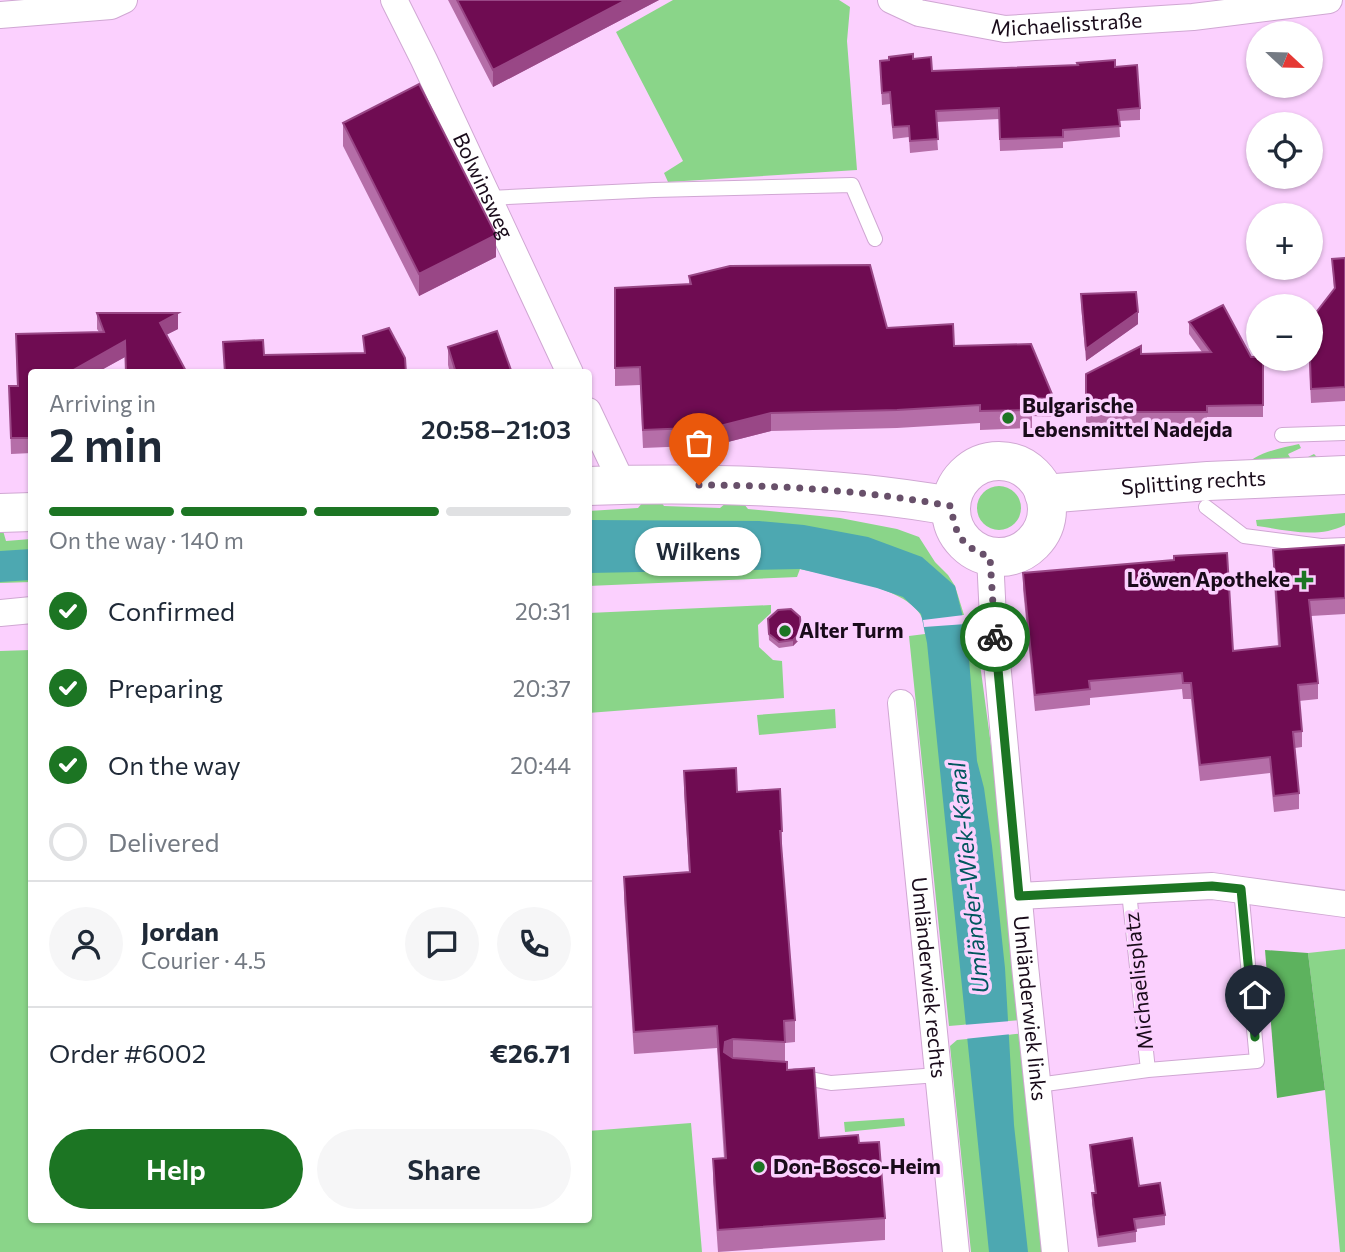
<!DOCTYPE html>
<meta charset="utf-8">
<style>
:root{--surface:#fff;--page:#f6f6f7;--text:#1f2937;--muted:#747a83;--line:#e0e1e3;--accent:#1c7523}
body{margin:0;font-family:Commissioner,sans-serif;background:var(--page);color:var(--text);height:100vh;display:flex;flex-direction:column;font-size:26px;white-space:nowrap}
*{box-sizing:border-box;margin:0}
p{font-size:23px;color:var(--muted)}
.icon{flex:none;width:38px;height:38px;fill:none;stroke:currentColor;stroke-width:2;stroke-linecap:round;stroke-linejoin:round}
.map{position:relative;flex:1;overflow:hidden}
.drawer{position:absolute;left:28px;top:369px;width:564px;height:854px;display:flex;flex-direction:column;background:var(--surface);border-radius:7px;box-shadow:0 2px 5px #0004}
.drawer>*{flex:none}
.needle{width:46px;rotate:112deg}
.controls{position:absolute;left:1246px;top:21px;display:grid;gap:14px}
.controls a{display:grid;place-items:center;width:77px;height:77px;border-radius:50%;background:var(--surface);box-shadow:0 2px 5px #0004;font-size:35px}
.pin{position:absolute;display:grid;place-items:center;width:60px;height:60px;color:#fff;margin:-72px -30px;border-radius:50% 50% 50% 0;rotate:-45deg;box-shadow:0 0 7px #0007}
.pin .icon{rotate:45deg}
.courier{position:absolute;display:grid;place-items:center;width:70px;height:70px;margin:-35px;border:5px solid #1c7523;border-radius:50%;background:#fff;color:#222;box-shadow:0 2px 9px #0007}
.bubble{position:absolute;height:49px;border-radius:24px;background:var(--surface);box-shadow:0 2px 5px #0004;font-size:23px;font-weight:600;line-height:49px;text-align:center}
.head em{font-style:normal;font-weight:600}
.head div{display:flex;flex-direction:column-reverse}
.head{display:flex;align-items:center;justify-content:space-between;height:119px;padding:0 21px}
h1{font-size:46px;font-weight:600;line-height:52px}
.bar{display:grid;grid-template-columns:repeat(4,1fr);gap:10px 7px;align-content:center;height:84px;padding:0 21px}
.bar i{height:9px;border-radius:5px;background:var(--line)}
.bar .on{background:var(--accent)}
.bar p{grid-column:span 4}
.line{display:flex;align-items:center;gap:18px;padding:0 21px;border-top:2px solid var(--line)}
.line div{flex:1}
.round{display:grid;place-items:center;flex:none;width:74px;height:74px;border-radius:37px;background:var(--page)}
ol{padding:0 21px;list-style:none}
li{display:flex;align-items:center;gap:21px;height:77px}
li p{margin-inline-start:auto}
li .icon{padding:7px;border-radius:50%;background:var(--accent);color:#fff;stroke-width:4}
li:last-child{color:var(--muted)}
li i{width:38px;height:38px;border:4px solid var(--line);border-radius:50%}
.cta{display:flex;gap:14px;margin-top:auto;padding:14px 21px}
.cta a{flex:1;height:80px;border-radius:42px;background:var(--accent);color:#fff;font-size:28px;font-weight:600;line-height:80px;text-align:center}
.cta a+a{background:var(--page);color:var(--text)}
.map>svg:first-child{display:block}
.green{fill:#8ad589}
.forest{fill:#5db25e}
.water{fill:#4da8b1}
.pier{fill:#fbd0fe}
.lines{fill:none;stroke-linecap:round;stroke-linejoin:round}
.service-casing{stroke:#d0a7d3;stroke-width:16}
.minor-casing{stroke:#d0a7d3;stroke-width:28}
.secondary-casing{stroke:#d0a7d3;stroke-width:40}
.service{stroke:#fff;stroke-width:14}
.minor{stroke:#fff;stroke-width:26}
.secondary{stroke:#fff;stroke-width:38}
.wall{fill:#b56ea8}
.shaded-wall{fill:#994786}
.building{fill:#6f0c52;stroke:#994786;stroke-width:2}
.done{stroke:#68506a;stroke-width:7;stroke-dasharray:0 12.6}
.route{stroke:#1c7523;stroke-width:9}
.poi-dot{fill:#1c7523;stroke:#fbd0fe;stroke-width:2.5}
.labels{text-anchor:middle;stroke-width:7;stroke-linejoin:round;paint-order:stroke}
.street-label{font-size:21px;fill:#190b1a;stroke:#fbd0fe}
.poi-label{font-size:21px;font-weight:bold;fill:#190b1a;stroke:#fbd0fe;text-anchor:start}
.water-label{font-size:23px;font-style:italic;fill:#00565d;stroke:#fbd0fe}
</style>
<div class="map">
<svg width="1345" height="1252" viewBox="0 0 1345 1252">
<rect width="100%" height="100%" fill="#fbd0fe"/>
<!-- green -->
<path class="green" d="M673,0H839L850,7L847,41L857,170L668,182L664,173L683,161L616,32Z
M1299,444L1301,448L1288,454L1294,464L1314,454L1323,463L1345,462V465L1242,470C1252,453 1281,448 1299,444Z
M977 508a22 22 0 1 1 44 0a22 22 0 1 1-44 0Z
M732,498L740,499L748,509L840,518L897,529L919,537L935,562L948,575L955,586L964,615L923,620C912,587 830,576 800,569L797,577L588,586V511L638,508L643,502H661L664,506L720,508Z
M1345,513V525C1318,539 1286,530 1257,526L1256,520Z
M2,527L6,541L31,539L32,582L0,583V529Z
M771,605V613L758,625L759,647L773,660L782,661L784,698L588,713V613Z
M966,624L967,633L976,634L997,790L1021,1020L949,1026L909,636L925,634L924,627Z
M31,650L32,1220H588V1131L691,1123L702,1252H0V651Z
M835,709L836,728L759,735L757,715Z
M1345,949V1252H1340L1325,1090L1308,953Z
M1025,1033L1043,1252H971L950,1046L957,1040Z
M904,1118L905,1126L845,1132L844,1122Z"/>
<!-- forest -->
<path class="forest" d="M1265,950L1308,953L1325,1090L1277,1098Z"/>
<!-- water -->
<path class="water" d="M588,520L759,521L804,525L868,537L922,557L955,586L967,633L977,761L984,788L992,846L1005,968L1014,1125L1028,1252H989L927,643L921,614L903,597L877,588L800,569L588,573Z
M31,549V580L0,582V551Z"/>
<!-- pier -->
<path class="pier" d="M964,615L966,624L924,627L923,620Z
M1011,1021L1012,1034L964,1039L963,1025Z"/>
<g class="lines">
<defs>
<path id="service" d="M489,198L654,190L852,185L875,239
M1282,435L1345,433
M1206,507L1244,536L1321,546L1345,545
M1129,892L1148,1070L1257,1061L1241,889
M796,1076L831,1083L938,1075
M1038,1085L1148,1070"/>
<g id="minor">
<path id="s1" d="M394,0L424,60L570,373"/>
<path id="s2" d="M891,0L919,13L1005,29L1193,17L1329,0"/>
<path d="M0,15L111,6L124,0"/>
<path d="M588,411L623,485"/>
<path id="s3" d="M990,557L993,618L1025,966L1055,1252"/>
<path d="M0,613L32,610"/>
<path id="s4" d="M901,703L956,1252"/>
<path d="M1019,896L1212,886L1345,904"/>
</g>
<g id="secondary">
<circle cx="999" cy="509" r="48"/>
<path d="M588,486C709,482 831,485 951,506"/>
<path id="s5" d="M1044,494L1208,481L1345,475"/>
<path d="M0,513L32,512"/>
</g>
</defs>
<!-- service casing -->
<use href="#service" class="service-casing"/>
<!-- minor casing -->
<use href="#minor" class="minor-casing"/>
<!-- secondary casing -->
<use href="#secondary" class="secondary-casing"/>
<!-- service -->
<use href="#service" class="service"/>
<!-- minor -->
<use href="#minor" class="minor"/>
<!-- secondary -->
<use href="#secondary" class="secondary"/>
</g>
<!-- wall -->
<path class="wall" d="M448,0H659L493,87Z
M913,59L932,71L1115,67L1140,108V120L1119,121L1120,137L1063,142V148L1000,151L999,119L936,122L938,150L910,153L909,137L893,139L890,104L882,105L880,61Z
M343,123L496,257L419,296L343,146Z
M1345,258V401L1311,403L1309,359H1311L1334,289L1332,259Z
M689,276L954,346L1054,399V417L1032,416V428L980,430V423L897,428L771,431L716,445L643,448L640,385L615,386V288L689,284Z
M1081,294L1138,324L1086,361L1081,305Z
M97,313H178V329L166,335L187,373H125V357L96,373H32V453L11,454L9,386H17L16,334L99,332L97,329Z
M1189,322L1251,357L1263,359V417H1207V424H1086V374L1141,354L1202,352L1189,334Z
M448,347L512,373H450L448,365Z
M1345,545V614L1311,616L1318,683V699L1299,701L1302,731V747L1295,748L1299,793V809L1274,812L1270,773L1200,781L1191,699H1183L1182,689L1090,698V705L1035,711L1023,589V573L1233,651L1278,646L1273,566V550Z
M768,619L801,638L793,646L779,648L769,640Z
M684,771L737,792L782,831V852L795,1020V1042L785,1043V1062L787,1070L819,1138L859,1143L885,1218V1240L718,1252L713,1181V1159L724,1158L717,1048L634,1054L624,899V877L689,872L684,793Z
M1090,1145L1139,1186L1165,1215V1225L1136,1229V1242L1098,1247L1092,1204V1193H1095L1090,1155Z"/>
<!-- shaded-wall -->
<path class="shaded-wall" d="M626,0H659L493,87V70Z
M496,235V257L419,296V274Z
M1138,312V324L1086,361V349Z
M178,313V329L160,338V323Z
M125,341V357L96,373H68Z
M771,413V431L716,445V427Z
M801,632V638L793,646V640Z
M733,1039V1060L724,1052L725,1042Z"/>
<!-- building -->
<path class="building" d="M457,0H626L493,70Z
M913,54V59L931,57L932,71L1078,65L1077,63L1115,60V67L1137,65L1140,108L1118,110L1120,126L1063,130V137L1000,139L999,108L936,111L938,139L910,141L909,126L893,127L890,92L882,93L880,61L889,60V57Z
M419,84L496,235L419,274L343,123Z
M1345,258V387L1311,389L1310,359H1311V319L1335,288L1332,259Z
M870,265L887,328L953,324L954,346L1031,344L1054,399L1032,398V410L980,411V405L897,410L771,413L716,427L643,430L640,367L615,368V288L691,284L689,276L730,266Z
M1136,292L1138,312L1086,349L1081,294Z
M1223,305L1251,357H1258V359H1263V405L1207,406V412H1086V374L1141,346V354L1211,352L1189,322Z
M97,313H178L160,323L187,373H126L125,341L68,373H32V438H11L9,386H18L16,334L104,332Z
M389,328L405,358L406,373H225L223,342L263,340L264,355L365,353L363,336Z
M497,331L512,373H456L448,347Z
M1345,545V598L1309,600L1318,683L1298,685L1302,731L1293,732L1299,793L1274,796L1270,757L1200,765L1191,683H1183L1182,673L1089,681L1090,689L1035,695L1023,573L1174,560V556L1227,553L1233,651L1280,646L1273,550Z
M791,609L800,617L801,632L793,640L779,642L769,634L768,619L778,610Z
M736,768L737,792L780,789L782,831H780L795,1020L784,1021L785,1042L733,1039L725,1042L724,1052L733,1058L787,1062V1070L814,1068L819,1138L858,1135L859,1143L879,1142L885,1218L718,1230L713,1159L726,1158L717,1026L634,1032L624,877L690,872L684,771Z
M1132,1138L1139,1186L1160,1183L1165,1215L1134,1219L1136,1231L1098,1237L1092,1193H1096L1090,1145Z"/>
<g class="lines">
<!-- done -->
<path class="done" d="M699,485C783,485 868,491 951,506C955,535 962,547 990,557L995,637"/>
<!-- route -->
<path class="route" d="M995,637L1019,896L1212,886L1241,889L1255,1037"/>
</g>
<!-- markers -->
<g class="poi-dot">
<circle cx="1008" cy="418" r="7"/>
<path d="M1300.5 569.5h7v7h7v7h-7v7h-7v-7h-7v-7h7z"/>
<circle cx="785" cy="631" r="7"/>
<circle cx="759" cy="1167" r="7"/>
</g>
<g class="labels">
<!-- street labels -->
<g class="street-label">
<text dy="7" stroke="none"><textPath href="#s2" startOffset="180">Michaelisstraße</textPath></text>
<text dy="7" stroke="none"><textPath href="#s1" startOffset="206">Bolwinsweg</textPath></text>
<text dy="7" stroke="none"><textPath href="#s5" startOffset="150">Splitting rechts</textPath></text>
<text dy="7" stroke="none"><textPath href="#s4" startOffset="276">Umländerwiek rechts</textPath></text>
<text transform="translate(1139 981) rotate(-96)" y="7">Michaelisplatz</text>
<text dy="7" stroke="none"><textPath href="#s3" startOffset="453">Umländerwiek links</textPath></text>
</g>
<!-- poi labels -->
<g class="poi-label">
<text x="1022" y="413">Bulgarische<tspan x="1022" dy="24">Lebensmittel Nadejda</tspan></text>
<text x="1290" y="587" text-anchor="end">Löwen Apotheke</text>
<text x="799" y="638">Alter Turm</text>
<text x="773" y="1174">Don-Bosco-Heim</text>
</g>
<!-- water labels -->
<g class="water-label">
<text transform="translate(969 878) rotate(-96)" y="8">Umländer-Wiek-Kanal</text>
</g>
</g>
</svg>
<div class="controls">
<a><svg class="needle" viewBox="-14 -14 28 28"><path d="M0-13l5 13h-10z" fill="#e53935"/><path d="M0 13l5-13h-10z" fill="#747a83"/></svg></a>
<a><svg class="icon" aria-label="locate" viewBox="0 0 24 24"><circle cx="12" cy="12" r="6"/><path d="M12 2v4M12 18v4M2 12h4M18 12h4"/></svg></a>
<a>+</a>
<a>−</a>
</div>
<div class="pin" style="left:699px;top:485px;background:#ea580c"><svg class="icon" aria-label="bag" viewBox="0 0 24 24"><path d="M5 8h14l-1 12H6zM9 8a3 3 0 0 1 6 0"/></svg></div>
<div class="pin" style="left:1255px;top:1037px;background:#1f2937"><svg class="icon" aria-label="home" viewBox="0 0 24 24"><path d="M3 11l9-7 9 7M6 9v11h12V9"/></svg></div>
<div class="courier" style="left:995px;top:637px"><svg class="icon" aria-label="bike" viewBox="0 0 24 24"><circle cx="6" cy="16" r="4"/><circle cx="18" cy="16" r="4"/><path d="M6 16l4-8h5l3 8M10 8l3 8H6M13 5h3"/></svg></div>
<div class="bubble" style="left:635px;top:527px;width:126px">Wilkens</div>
<section class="drawer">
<div class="head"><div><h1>2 min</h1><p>Arriving in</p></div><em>20:58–21:03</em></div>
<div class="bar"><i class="on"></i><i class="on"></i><i class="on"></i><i></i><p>On the way · 140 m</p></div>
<ol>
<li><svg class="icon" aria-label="check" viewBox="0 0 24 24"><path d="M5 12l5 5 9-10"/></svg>Confirmed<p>20:31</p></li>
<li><svg class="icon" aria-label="check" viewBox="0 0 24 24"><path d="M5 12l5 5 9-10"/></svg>Preparing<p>20:37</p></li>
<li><svg class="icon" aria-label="check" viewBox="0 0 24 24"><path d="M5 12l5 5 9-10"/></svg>On the way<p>20:44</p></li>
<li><i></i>Delivered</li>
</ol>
<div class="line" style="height:126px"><a class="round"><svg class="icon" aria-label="person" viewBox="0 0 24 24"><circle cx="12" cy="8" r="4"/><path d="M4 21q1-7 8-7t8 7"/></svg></a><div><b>Jordan</b><p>Courier · 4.5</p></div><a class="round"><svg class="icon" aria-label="chat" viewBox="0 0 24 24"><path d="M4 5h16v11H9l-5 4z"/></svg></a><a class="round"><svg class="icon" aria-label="phone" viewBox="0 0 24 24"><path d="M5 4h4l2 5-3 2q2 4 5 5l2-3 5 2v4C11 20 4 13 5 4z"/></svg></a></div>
<div class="line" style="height:91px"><div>Order #6002</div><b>€26.71</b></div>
<div class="cta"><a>Help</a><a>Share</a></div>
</section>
</div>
